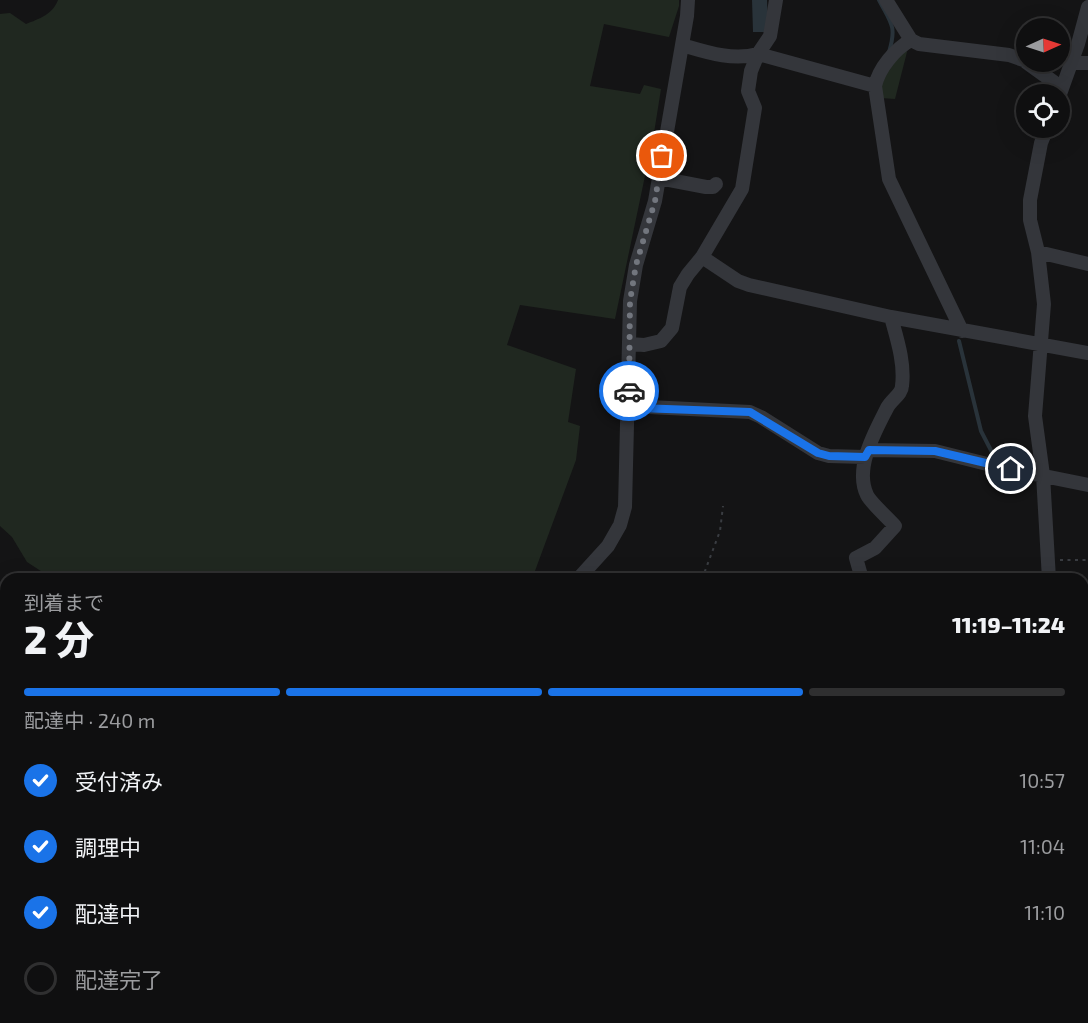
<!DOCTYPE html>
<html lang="ja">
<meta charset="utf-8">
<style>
:root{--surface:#0f0f10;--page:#181819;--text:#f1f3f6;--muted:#9b9c9f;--line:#2f2f30;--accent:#1a73e8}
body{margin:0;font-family:"Exo 2","Noto Sans JP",sans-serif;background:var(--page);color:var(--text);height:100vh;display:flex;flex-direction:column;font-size:22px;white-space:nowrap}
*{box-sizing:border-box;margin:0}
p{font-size:20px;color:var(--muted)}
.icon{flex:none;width:33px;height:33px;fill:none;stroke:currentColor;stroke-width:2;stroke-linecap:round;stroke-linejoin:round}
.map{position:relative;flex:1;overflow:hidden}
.drawer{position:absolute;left:0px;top:573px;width:1089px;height:450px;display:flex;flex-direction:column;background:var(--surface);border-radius:18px 18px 0 0;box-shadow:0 6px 24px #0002,0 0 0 2px var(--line)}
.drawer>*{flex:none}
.needle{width:39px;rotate:87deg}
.tools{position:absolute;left:1016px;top:18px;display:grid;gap:12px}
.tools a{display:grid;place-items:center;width:54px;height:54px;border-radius:50%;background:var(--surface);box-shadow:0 6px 24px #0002,0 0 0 2px var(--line);font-size:30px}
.pin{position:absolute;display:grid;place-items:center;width:51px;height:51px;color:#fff;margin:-26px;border:3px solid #fff;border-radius:50%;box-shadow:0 2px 6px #0007}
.courier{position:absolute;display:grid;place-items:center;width:60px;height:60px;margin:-30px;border:4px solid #1a73e8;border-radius:50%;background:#fff;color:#222;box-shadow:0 2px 8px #0007}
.headline em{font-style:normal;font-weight:800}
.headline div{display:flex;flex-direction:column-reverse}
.headline{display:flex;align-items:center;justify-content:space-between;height:102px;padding:0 24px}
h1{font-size:39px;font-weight:800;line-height:45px}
.bar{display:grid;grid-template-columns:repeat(4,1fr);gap:9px 6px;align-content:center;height:72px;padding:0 24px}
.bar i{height:8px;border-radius:4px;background:var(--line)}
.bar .active{background:var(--accent)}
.bar p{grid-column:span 4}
ol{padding:0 24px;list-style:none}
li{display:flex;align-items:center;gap:18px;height:66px}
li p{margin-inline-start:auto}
li .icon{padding:6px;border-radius:50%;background:var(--accent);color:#fff;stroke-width:4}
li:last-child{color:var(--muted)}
li i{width:33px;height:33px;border:3px solid var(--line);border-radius:50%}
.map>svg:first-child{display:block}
.green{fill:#202820}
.water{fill:#29333a}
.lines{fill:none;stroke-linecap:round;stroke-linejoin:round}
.stream{stroke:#29333a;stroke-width:4}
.path{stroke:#3a3d42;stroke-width:2;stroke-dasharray:3 4.5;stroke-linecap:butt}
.street{stroke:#34363b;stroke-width:14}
.done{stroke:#72767e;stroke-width:6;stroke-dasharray:0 10.8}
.route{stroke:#1a73e8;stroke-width:8}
</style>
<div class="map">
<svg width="1088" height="1023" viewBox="0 0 1088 1023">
<rect width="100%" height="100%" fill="#141415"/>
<!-- green -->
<path class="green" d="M58,0H679V6L669,37L604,24L590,86L640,94L644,85L661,89L654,133L615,319L520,305L507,345L576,369L568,422L580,426L576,460L532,579H53L27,562L12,537L0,526V14L10,13L26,24C39,19 53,14 58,0Z
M904,48L907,52L895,99L881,98L878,81Z
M0,702L6,704V1017H265L267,1023H0Z
M420,1017H668L669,1023H423Z"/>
<!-- water -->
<path class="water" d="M752,0H767L768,28L765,32H753Z"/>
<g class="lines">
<!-- stream -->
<path class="stream" d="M879,0C891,23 897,26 889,52
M959,341L981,431L997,462
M286,1017L288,1023"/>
<!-- path -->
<path class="path" d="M1060,560H1088
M702,579L720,531L723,506"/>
<!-- street -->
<path class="street" d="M886,0L911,40L919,44L1009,55L1026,61
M911,40C895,49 879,68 875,86L889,179L962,331
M682,45C706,52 732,61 758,54L875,86
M1026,62L1062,88
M1072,63H1088
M1059,97L1078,44L1088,7
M1047,128L1041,143L1030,200V220L1038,252L1044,304L1035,416L1043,475L1049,579
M659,178L706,187H713L716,184
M1038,252L1088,264
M702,257L738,281L749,285L891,317L1088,353
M630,344L644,345L661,341L672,328L680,287L688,274L702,257L742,189L755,108L748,91L751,71L758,54L770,36L776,0
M629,406L750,412L761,417L818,453L829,456L865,457
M869,450L935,451L995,466L1088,485
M578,579L608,546L620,525L625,507L630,301L636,265L655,201L687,16L688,0
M862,579L856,558L875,548L895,526C888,518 870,502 867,495C854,468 875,432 887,408C891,400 902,394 902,386C905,363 897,339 891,317
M1083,716H1088
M1083,912H1088
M1083,936L1088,992
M821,1017V1023
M372,1023L373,1017"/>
</g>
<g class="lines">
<!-- done -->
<path class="done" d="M629,391L630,301L636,265L655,201L662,156"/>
<!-- route -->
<path class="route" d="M629,391V406L638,408L750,412L818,453L829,456L865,457L869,450L935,451L1011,469"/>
</g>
</svg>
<div class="tools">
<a><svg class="needle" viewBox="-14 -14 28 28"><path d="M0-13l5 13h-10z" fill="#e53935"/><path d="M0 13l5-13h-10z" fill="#9b9c9f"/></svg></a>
<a><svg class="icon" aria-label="locate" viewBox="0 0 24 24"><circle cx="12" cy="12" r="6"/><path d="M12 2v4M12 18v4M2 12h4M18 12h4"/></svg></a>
</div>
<div class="pin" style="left:662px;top:156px;background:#ea580c"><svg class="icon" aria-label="bag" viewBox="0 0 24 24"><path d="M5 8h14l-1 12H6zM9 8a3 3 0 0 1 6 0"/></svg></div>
<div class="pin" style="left:1011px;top:469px;background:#1f2937"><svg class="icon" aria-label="home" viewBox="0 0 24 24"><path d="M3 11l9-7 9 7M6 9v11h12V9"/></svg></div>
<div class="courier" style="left:629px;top:391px"><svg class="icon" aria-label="car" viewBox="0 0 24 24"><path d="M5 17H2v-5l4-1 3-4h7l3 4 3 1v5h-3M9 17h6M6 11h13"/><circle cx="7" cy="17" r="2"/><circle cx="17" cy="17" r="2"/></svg></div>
<section class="drawer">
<div class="headline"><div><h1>2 分</h1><p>到着まで</p></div><em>11:19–11:24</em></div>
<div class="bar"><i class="active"></i><i class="active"></i><i class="active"></i><i></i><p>配達中 · 240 m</p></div>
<ol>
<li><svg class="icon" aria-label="check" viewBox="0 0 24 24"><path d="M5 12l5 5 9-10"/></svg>受付済み<p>10:57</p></li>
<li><svg class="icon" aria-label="check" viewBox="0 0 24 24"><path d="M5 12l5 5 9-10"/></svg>調理中<p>11:04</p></li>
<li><svg class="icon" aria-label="check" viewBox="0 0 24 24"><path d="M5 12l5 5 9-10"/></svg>配達中<p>11:10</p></li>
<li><i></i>配達完了</li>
</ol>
</section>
</div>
